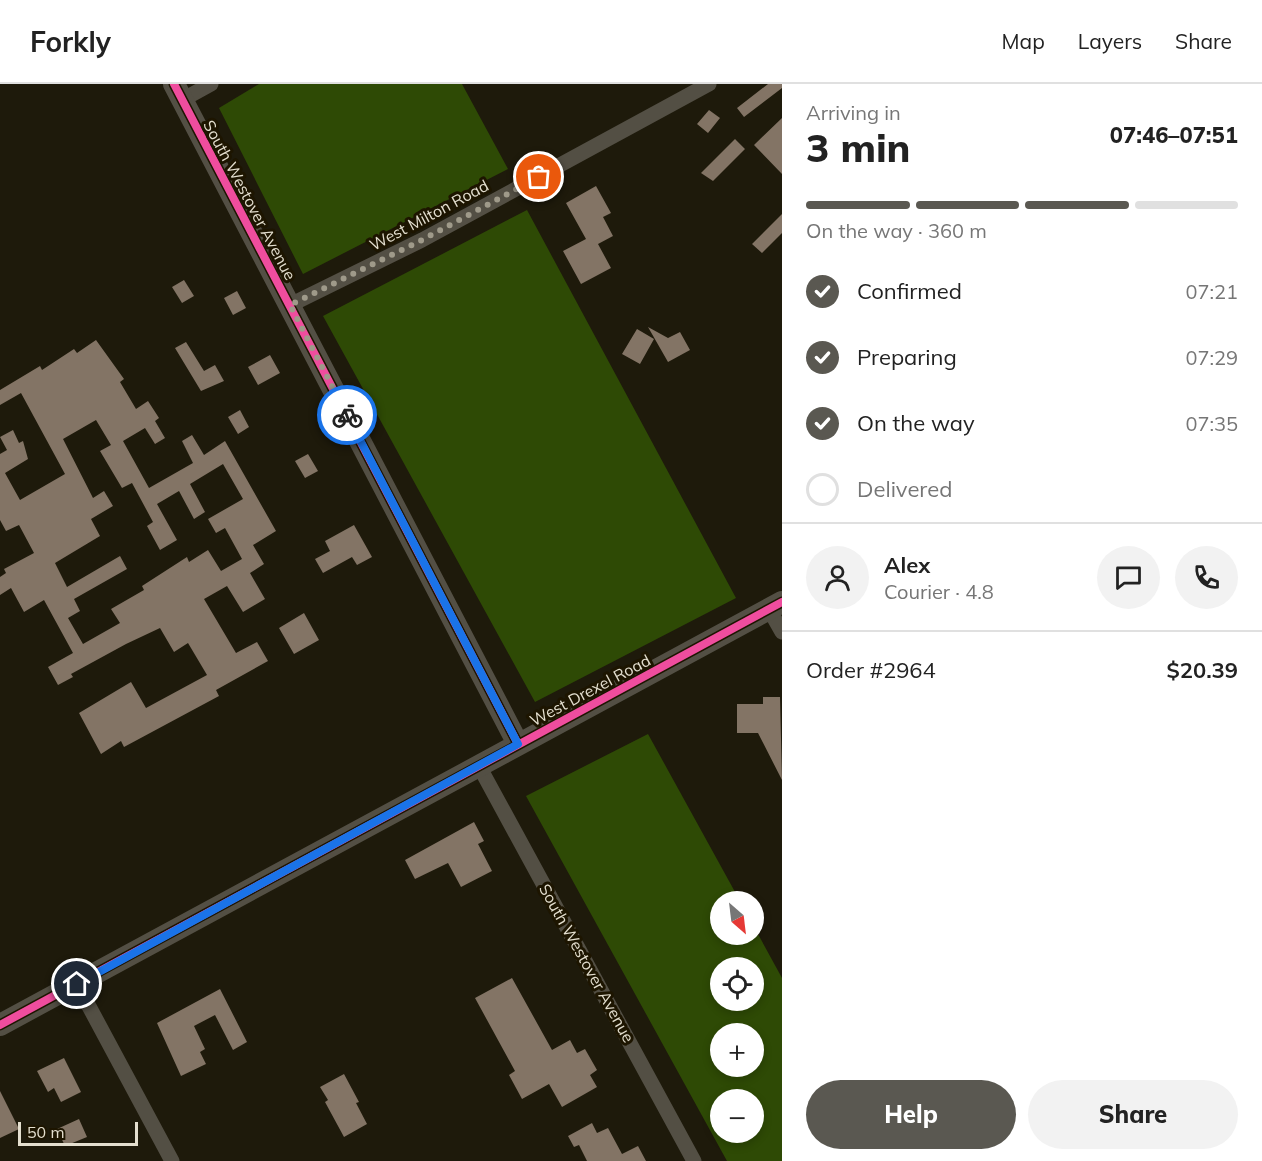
<!DOCTYPE html>
<meta charset="utf-8">
<style>
:root{--surface:#fff;--page:#f2f2f2;--text:#222;--muted:#767676;--line:#e0e0e0;--accent:#5a5851}
body{margin:0;font-family:Mulish,sans-serif;background:var(--page);color:var(--text);height:100vh;display:flex;flex-direction:column;font-size:22px;white-space:nowrap}
*{box-sizing:border-box;margin:0}
p{font-size:20px;color:var(--muted)}
.icon{flex:none;width:33px;height:33px;fill:none;stroke:currentColor;stroke-width:2;stroke-linecap:round;stroke-linejoin:round}
.map{position:relative;flex:1;overflow:hidden}
.sheet{display:flex;flex-direction:column;background:var(--surface);width:480px}
.sheet>*{flex:none}
.needle{width:39px;rotate:152deg}
.tools{position:absolute;left:710px;top:807px;display:grid;gap:12px}
.tools a{display:grid;place-items:center;width:54px;height:54px;border-radius:50%;background:var(--surface);box-shadow:0 3px 9px #0003;font-size:30px}
.scale{position:absolute;left:18px;bottom:15px;width:120px;box-sizing:border-box;padding-left:6px;border:3px solid #e4dfcf;border-top:0;font-size:16px;line-height:21px;white-space:nowrap;color:#e4dfcf;-webkit-text-stroke:4px #1d1500;paint-order:stroke}
.pin{position:absolute;display:grid;place-items:center;width:51px;height:51px;color:#fff;margin:-26px;border:3px solid #fff;border-radius:50%;box-shadow:0 2px 6px #0007}
.courier{position:absolute;display:grid;place-items:center;width:60px;height:60px;margin:-30px;border:4px solid #1a73e8;border-radius:50%;background:#fff;color:#222;box-shadow:0 2px 8px #0007}
.summary em{font-style:normal;font-weight:800}
.summary div{display:flex;flex-direction:column-reverse}
.summary{display:flex;align-items:center;justify-content:space-between;height:102px;padding:0 24px}
h1{font-size:39px;font-weight:800;line-height:45px}
.bar{display:grid;grid-template-columns:repeat(4,1fr);gap:9px 6px;align-content:center;height:72px;padding:0 24px}
.bar i{height:8px;border-radius:4px;background:var(--line)}
.bar .active{background:var(--accent)}
.bar p{grid-column:span 4}
.line{display:flex;align-items:center;gap:15px;padding:0 24px;border-top:2px solid var(--line)}
.line div{flex:1}
.round{display:grid;place-items:center;flex:none;width:63px;height:63px;border-radius:32px;background:var(--page)}
ol{padding:0 24px;list-style:none}
li{display:flex;align-items:center;gap:18px;height:66px}
li p{margin-inline-start:auto}
li .icon{padding:6px;border-radius:50%;background:var(--accent);color:#fff;stroke-width:4}
li:last-child{color:var(--muted)}
li i{width:33px;height:33px;border:3px solid var(--line);border-radius:50%}
.action{display:flex;gap:12px;margin-top:auto;padding:12px 24px}
.action a{flex:1;height:69px;border-radius:36px;background:var(--accent);color:#fff;font-size:24px;font-weight:800;line-height:69px;text-align:center}
.action a+a{background:var(--page);color:var(--text)}
header{display:flex;align-items:center;gap:36px;box-sizing:border-box;height:84px;padding:0 30px;background:var(--surface);border-bottom:2px solid var(--line)}
header strong{font-size:28px}
nav{display:flex;gap:33px;margin-inline-start:auto;font-size:21px}
main{display:flex;flex:1;min-height:0}
.map>svg:first-child{display:block}
.green{fill:#2e4a05;fill-rule:evenodd}
.building{fill:#837465;fill-rule:evenodd}
.lines{fill:none;stroke-linecap:round;stroke-linejoin:round}
.street{stroke:#534f44;stroke-width:15}
.secondary{stroke:#534f44;stroke-width:22}
.cycleway-casing{stroke:#1d1500;stroke-width:11}
.cycleway{stroke:#ef4d9e;stroke-width:8}
.done{stroke:#9f9a8a;stroke-width:6;stroke-dasharray:0 10.8}
.route{stroke:#1a73e8;stroke-width:8}
.labels{text-anchor:middle;stroke-width:6;stroke-linejoin:round;paint-order:stroke}
.street-label{font-size:16px;fill:#e4dfcf;stroke:#1d1500}
</style>
<header>
<strong>Forkly</strong>
<nav><a>Map</a><a>Layers</a><a>Share</a></nav>
</header>
<main>
<div class="map">
<svg width="782" height="1077" viewBox="0 0 782 1077">
<rect width="100%" height="100%" fill="#1e1a0b"/>
<!-- green -->
<path class="green" d="M259,0H462L508,85L303,190L219,24Z
M527,126L736,514L535,618L323,232Z
M648,650L740,817L720,818V850H753V841L782,894V1077H727L526,712ZM720,884H753V916H720ZM720,950H753V982H720ZM720,1016H753V1048H720Z"/>
<!-- building -->
<path class="building" d="M768,0H782V4L744,33L737,24Z
M709,26L720,34L708,49L697,40Z
M782,34V90L754,61Z
M735,55L745,65L713,97L701,89Z
M596,102L611,129L603,133L613,152L598,160L611,184L581,200L563,167L586,155L566,119Z
M782,130V149L762,169L752,160Z
M184,196L194,212L182,219L172,203Z
M237,207L246,224L233,231L224,214Z
M648,243L668,254L680,248L690,266L668,278Z
M637,245L654,255L640,280L622,270Z
M96,256L124,295L120,298L136,325L148,317L159,334L155,337L165,354L155,360L145,344L123,357L149,404L193,379L182,357L192,351L204,371L225,357L276,447L253,461L264,480L250,489L265,515L243,528L227,502L204,515L236,569L257,558L268,577L216,606L219,612L124,663L121,657L101,670L79,629L131,598L146,624L207,591L188,559L174,568L160,544L126,560L71,590L73,593L58,601L48,583L73,569L44,516L24,528L11,504L0,511V493L6,489L4,485L34,469L19,441L6,447L0,436V370L7,366L0,353L13,346L19,359L23,357L28,375L5,389L20,416L65,390L21,309L0,321V306L40,282L42,286L74,265L77,269ZM96,336L111,361L100,367L122,404L132,399L153,438L147,442L160,466L177,456L157,420L179,407L194,435L205,428L190,400L223,380L243,415L208,435L216,449L225,444L242,475L221,487L208,466L189,478L187,473L142,502L144,506L111,525L120,539L83,560L68,534L80,527L74,515L127,485L120,472L67,503L55,479L100,452L91,435L113,422L104,407L93,414L63,355Z
M186,258L204,287L215,281L224,297L201,307L175,264Z
M270,271L280,289L258,301L248,283Z
M240,326L249,343L238,350L228,333Z
M308,370L318,387L305,394L295,377Z
M354,441L372,473L357,481L352,473L323,489L315,475L330,467L325,457Z
M304,529L319,556L294,570L279,544Z
M763,613H780L782,696L758,649H737V620H763Z
M474,738L484,757L478,760L492,787L461,803L448,779L415,795L405,776Z
M512,894L552,966L570,956L577,969L585,965L597,986L590,991L597,1003L562,1023L549,1000L522,1015L509,991L515,987L475,914Z
M220,905L247,958L233,966L215,931L194,942L205,965L200,968L206,980L181,992L157,939Z
M64,974L81,1008L61,1018L54,1004L48,1008L37,987Z
M344,990L359,1018L356,1019L367,1040L344,1053L325,1018L328,1016L320,1003Z
M0,1007L19,1045L0,1054Z
M79,1035L87,1053L65,1062L57,1045Z
M592,1039L597,1049L608,1044L622,1070L638,1062L646,1077H587L579,1061L574,1063L568,1052Z"/>
<g class="lines">
<!-- street -->
<path class="street" d="M182,16L211,0
M290,221L422,156L709,0
M769,525L782,548
M479,682L694,1077
M77,900L172,1077"/>
<!-- secondary -->
<path class="secondary" d="M174,0L518,660
M0,941L782,518"/>
<defs>
<path id="cycleway" d="M174,0L518,660
M0,941L782,518"/>
</defs>
<!-- cycleway casing -->
<use href="#cycleway" class="cycleway-casing"/>
<!-- cycleway -->
<use href="#cycleway" class="cycleway"/>
</g>
<g class="lines">
<!-- done -->
<path class="done" d="M347,331L290,221L422,156L539,93"/>
<!-- route -->
<path class="route" d="M77,900L518,660L347,331"/>
</g>
<g class="labels">
<!-- street labels -->
<g class="street-label">
<text transform="translate(250 116) rotate(62)" y="6">South Westover Avenue</text>
<text transform="translate(429 131) rotate(-28)" y="6">West Milton Road</text>
<text transform="translate(590 606) rotate(-28)" y="6">West Drexel Road</text>
<text transform="translate(587 879) rotate(61)" y="6">South Westover Avenue</text>
</g>
</g>
</svg>
<div class="tools">
<a><svg class="needle" viewBox="-14 -14 28 28"><path d="M0-13l5 13h-10z" fill="#e53935"/><path d="M0 13l5-13h-10z" fill="#767676"/></svg></a>
<a><svg class="icon" aria-label="locate" viewBox="0 0 24 24"><circle cx="12" cy="12" r="6"/><path d="M12 2v4M12 18v4M2 12h4M18 12h4"/></svg></a>
<a>+</a>
<a>−</a>
</div>
<div class="scale">50 m</div>
<div class="pin" style="left:539px;top:93px;background:#ea580c"><svg class="icon" aria-label="bag" viewBox="0 0 24 24"><path d="M5 8h14l-1 12H6zM9 8a3 3 0 0 1 6 0"/></svg></div>
<div class="pin" style="left:77px;top:900px;background:#1f2937"><svg class="icon" aria-label="home" viewBox="0 0 24 24"><path d="M3 11l9-7 9 7M6 9v11h12V9"/></svg></div>
<div class="courier" style="left:347px;top:331px"><svg class="icon" aria-label="bike" viewBox="0 0 24 24"><circle cx="6" cy="16" r="4"/><circle cx="18" cy="16" r="4"/><path d="M6 16l4-8h5l3 8M10 8l3 8H6M13 5h3"/></svg></div>
</div>
<section class="sheet">
<div class="summary"><div><h1>3 min</h1><p>Arriving in</p></div><em>07:46–07:51</em></div>
<div class="bar"><i class="active"></i><i class="active"></i><i class="active"></i><i></i><p>On the way · 360 m</p></div>
<ol>
<li><svg class="icon" aria-label="check" viewBox="0 0 24 24"><path d="M5 12l5 5 9-10"/></svg>Confirmed<p>07:21</p></li>
<li><svg class="icon" aria-label="check" viewBox="0 0 24 24"><path d="M5 12l5 5 9-10"/></svg>Preparing<p>07:29</p></li>
<li><svg class="icon" aria-label="check" viewBox="0 0 24 24"><path d="M5 12l5 5 9-10"/></svg>On the way<p>07:35</p></li>
<li><i></i>Delivered</li>
</ol>
<div class="line" style="height:108px"><a class="round"><svg class="icon" aria-label="person" viewBox="0 0 24 24"><circle cx="12" cy="8" r="4"/><path d="M4 21q1-7 8-7t8 7"/></svg></a><div><b>Alex</b><p>Courier · 4.8</p></div><a class="round"><svg class="icon" aria-label="chat" viewBox="0 0 24 24"><path d="M4 5h16v11H9l-5 4z"/></svg></a><a class="round"><svg class="icon" aria-label="phone" viewBox="0 0 24 24"><path d="M5 4h4l2 5-3 2q2 4 5 5l2-3 5 2v4C11 20 4 13 5 4z"/></svg></a></div>
<div class="line" style="height:78px"><div>Order #2964</div><b>$20.39</b></div>
<div class="action"><a>Help</a><a>Share</a></div>
</section>
</main>
